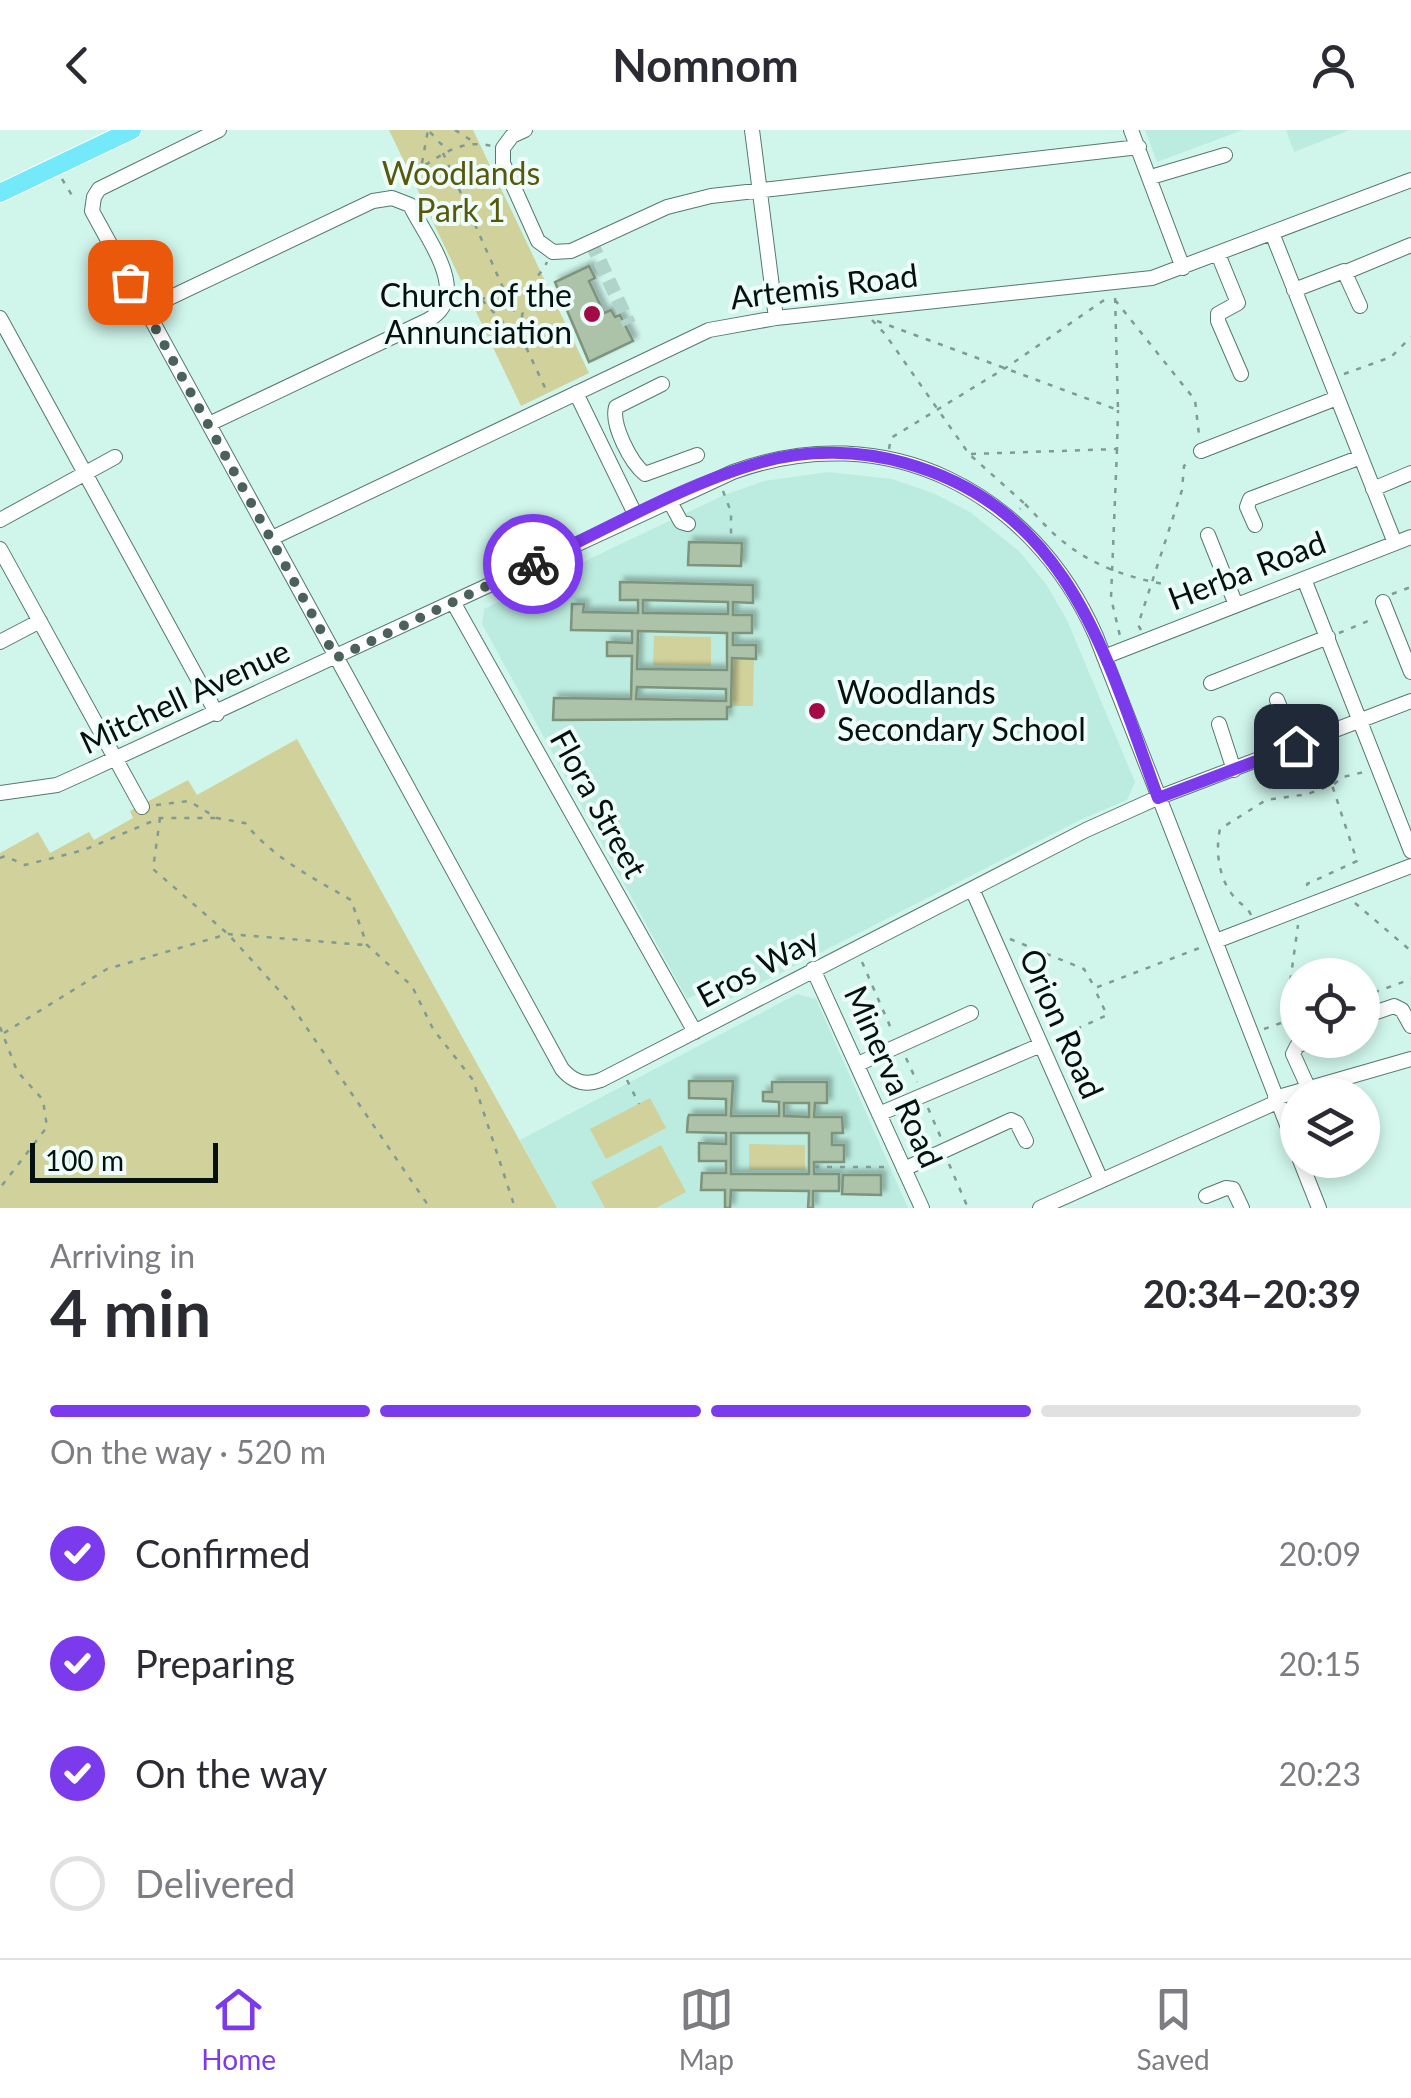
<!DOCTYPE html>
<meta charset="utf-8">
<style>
:root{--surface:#fff;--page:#f7f7f7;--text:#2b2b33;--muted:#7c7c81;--line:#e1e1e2;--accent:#7c3aed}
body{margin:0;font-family:Lato,sans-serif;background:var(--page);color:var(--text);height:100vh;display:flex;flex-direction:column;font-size:38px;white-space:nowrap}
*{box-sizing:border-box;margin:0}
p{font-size:32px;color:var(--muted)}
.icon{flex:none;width:55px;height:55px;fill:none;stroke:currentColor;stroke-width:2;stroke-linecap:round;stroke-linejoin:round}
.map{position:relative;height:1078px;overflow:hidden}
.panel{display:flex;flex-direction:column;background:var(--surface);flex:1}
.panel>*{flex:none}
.fabs{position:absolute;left:1280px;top:828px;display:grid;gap:20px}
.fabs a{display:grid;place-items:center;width:100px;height:100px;border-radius:50%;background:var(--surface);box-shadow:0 5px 15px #0003;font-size:50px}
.scale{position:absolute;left:30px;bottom:25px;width:188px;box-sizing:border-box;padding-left:10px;border:5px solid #04110e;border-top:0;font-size:28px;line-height:35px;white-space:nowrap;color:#04110e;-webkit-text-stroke:8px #eefdf9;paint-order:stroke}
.pin{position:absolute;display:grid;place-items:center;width:85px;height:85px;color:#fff;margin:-42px;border-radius:20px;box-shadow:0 5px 15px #0006}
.courier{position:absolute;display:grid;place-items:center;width:100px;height:100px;margin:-50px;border:8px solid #7c3aed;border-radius:50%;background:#fff;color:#222;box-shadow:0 2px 12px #0007}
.head em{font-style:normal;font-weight:700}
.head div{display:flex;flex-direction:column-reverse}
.head{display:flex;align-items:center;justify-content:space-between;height:170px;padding:0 50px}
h1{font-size:65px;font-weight:700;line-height:75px}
.bar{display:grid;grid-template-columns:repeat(4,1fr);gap:15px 10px;align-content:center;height:120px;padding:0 50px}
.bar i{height:12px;border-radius:8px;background:var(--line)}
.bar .on{background:var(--accent)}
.bar p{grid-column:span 4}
ol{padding:0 50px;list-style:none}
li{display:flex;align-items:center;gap:30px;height:110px}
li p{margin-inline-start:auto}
li .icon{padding:10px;border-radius:50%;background:var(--accent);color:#fff;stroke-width:4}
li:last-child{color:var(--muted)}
li i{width:55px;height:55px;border:5px solid var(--line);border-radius:50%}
header{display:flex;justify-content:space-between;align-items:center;height:130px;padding:0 50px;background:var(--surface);font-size:45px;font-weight:700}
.dock{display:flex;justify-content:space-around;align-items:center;height:140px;border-top:2px solid var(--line);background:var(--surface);font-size:28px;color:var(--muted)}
.dock a{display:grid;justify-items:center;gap:5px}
.dock .on{color:var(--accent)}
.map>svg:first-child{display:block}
.built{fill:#bcecdf}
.green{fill:#d0d19b}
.building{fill:#acc3aa;stroke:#7d937c;stroke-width:2.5;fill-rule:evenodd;filter:url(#shadow)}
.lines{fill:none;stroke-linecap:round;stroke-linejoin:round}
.minor-tunnel{stroke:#b1d4ca;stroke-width:14;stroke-dasharray:14 7;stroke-linecap:butt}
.minor-casing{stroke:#55786f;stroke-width:16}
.major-casing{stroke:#fff;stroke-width:20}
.path{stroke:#7f9b93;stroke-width:2.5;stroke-dasharray:5 8;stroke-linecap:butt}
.minor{stroke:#fff;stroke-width:14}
.major{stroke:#74e9fa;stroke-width:18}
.done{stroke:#4b615b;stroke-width:10;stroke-dasharray:0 18}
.route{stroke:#7c3aed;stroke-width:12}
.poi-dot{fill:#a30a46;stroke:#eefdf9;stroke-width:4}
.labels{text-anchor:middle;stroke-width:8;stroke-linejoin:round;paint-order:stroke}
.park-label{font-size:32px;fill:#58580d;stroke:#eefdf9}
.street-label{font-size:32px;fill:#04110e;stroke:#eefdf9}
.poi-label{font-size:32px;fill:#04110e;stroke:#eefdf9;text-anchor:end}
</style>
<header><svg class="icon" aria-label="back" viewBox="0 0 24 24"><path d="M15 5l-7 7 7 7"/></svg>Nomnom<svg class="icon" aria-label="person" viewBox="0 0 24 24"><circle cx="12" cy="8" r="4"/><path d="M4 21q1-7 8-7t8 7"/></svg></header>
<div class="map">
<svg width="1411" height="1078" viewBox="0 0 1411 1078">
<defs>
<filter id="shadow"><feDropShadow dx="4.5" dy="-4.5" stdDeviation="2.5" flood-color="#0004"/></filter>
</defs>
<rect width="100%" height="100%" fill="#d0f6eb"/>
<!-- built -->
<path class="built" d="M1145,0H1243L1157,32Z
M1286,0H1350L1294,22Z
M828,342L892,349L933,363L970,382L1019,421L1046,454L1067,490L1135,652L1127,670L1082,689L708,880L699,863L687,869L482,494L484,479L722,366L764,351Z
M797,864L816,869L908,1078H557L520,1010Z"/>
<!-- green -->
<path class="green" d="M389,0H473L589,243L521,276Z
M654,506L711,507V536L653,535Z
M732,528L754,529L753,576H732Z
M297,609L557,1078H0V723L38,702L50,723L89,702L94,710L133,688L130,681L188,650L197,665Z
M650,968L666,998L606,1029L590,999Z
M749,1014L805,1015V1040H749Z
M661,1015L686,1062L656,1078H605L591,1052Z"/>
<!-- building -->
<path class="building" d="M589,136L595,148L589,151L604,183L611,180L615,187L620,185L633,211L589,232L555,152Z
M689,412L742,413L741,436L688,435Z
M620,452L753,455V473L733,472V485H752V503H733V515H756V529L732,528L731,577H727V589L553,590L554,568L631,569L632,526H607V512L632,513V501L571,500L572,474H584L583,482L638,483V470H620ZM643,470L728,472V484L643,483ZM638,501L727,503V540L637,539ZM637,557L726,559V571L636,569Z
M689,951H733L731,986H779V972L763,971V962H772V952H827V973H815L814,987H842L843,1003H832V1015H844V1032H814V1044H839V1061H813V1078H808L809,1061L731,1060L730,1078H725V1060H701L702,1043H726V1031H699V1013L726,1014V1003L687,1002L688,988L689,985H726V969L689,968ZM784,973H809V987L784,986ZM731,1003H809V1044H731Z
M843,1045H881V1065L842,1064Z"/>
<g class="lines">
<!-- minor-tunnel -->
<path class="minor-tunnel" d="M591,112L629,194"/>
<defs>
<path id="minor" d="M219,0L99,59L94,67L92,81L562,939C573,952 585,956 601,950L1086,700L1157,668L1411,571
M525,0L512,6L503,18V33L538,111L553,122L571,121L667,77L711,66L1139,17
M752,0L776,188
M1131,0L1183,138
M1151,47L1225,25
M1272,103L1395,413
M1218,124L1238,173L1218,184V191L1241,244
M1346,142L1411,115
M1294,160L1344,141L1360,176
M146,179L373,71L392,68L410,75C426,108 473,165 428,190L209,294
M0,188L217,584
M662,254L616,277C611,295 631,333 645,344L697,325
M576,263L636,386
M1201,321L1337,268
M1373,359L1411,343
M669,370L681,392L688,394
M0,390L115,327
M1255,395L1247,377L1250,369L1361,327
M1208,405L1236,475
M272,408L709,200L776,188L1152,148L1411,50
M0,419L142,677
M1304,449L1411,721
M453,472L695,902
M1383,472L1411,542
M0,512L40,491
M1104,527L1411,407
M1211,553L1328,507
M1277,570L1296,616
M1219,594L1234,640
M0,663L57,655L88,641L733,342C886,286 1032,361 1096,506L1298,1023
M972,759L1101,1050
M1216,811L1411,736
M813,839L922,1078
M1362,887L1394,876L1402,880L1411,896
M858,934L971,883
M1308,957L1293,924L1297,916L1309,910
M1275,968L1411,929
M879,984L1041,915
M1300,1030L1319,1078
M904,1039L1011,990L1017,993L1026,1011
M1206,1066L1226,1058L1233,1059L1242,1078
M1040,1078L1277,972"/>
<path id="major" d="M0,63L132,0"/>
</defs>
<!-- minor casing -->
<use href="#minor" class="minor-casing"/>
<!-- major casing -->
<use href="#major" class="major-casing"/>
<!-- path -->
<path class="path" d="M455,0L474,12
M430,2L441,14L450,18
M443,23L513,180L522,185
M422,33L428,0
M403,48C434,33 454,7 492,16
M62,49L73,67
M480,168C509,172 535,156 547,132
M1115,170L1195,270L1199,305
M458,172L470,167L480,168L525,215L548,264
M872,190L885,204L969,324L1025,374L1020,379
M877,191L1118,280L1115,164
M525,213L522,185L535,154
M1344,244L1391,227L1411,207
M889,319L891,308L1007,237L1110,166
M1117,319L1111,468L1120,506
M971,324L1117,319L1118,280
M723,361L731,382V413
M1025,374C1038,387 1050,402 1065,413C1109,448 1163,455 1216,462
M1392,464L1411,457
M1141,500L1138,495L1182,360L1184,336L1191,329
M1339,503L1373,489
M1334,654L1343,647L1368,641
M156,675L189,671L217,688L245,693C273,728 313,748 351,770L367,815L412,856L433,899L473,950L515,1078
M160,688L153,739L228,804L287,869L430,1078
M0,728L5,726L25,735L84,720L160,688H216
M1355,773L1411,821
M1251,785C1247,776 1242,776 1235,768C1219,750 1215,722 1220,699L1266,670L1308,664L1332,655L1357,731L1307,754L1309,761
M1010,809L1084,839L1095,858L1202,817
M862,832L893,903
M1362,867L1411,849
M1285,889L1298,795
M0,897L17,941L43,970L47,997L0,1058
M1264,899L1298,887
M4,903L107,839L228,804L364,815
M1053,910L1107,885L1095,860
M906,928L917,952
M627,950L639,974
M928,978L941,1008
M949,1034L968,1078
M814,1037H890"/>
<!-- minor -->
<use href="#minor" class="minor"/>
<!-- major -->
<use href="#major" class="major"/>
</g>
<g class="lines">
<!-- done -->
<path class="done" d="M130,152L336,528L533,434"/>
<!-- route -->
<path class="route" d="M533,434C605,400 686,353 762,332C808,319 859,320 905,333C1069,379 1106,525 1158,668L1296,616"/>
</g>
<!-- markers -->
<g class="poi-dot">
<circle cx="592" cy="184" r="10"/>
<circle cx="817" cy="581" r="10"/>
</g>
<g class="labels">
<!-- park labels -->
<g class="park-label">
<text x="461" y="55">Woodlands<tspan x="461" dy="37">Park 1</tspan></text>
</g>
<!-- street labels -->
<g class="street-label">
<text transform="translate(824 157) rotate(-7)" y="11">Artemis Road</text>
<text transform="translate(1247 441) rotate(-21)" y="11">Herba Road</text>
<text transform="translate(185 567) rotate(-25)" y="11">Mitchell Avenue</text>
<text transform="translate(598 674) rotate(61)" y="11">Flora Street</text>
<text transform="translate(758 838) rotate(-28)" y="11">Eros Way</text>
<text transform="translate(1061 894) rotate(66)" y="11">Orion Road</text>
<text transform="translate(893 947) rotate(66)" y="11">Minerva Road</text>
</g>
<!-- poi labels -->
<g class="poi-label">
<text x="572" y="177">Church of the<tspan x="572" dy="37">Annunciation</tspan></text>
<text x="837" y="574" text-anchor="start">Woodlands<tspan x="837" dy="37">Secondary School</tspan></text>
</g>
</g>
</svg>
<div class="fabs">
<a><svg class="icon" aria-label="locate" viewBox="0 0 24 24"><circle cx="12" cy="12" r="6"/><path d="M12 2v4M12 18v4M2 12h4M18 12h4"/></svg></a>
<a><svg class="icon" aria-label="layers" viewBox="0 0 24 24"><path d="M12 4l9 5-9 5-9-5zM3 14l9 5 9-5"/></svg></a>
</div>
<div class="scale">100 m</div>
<div class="pin" style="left:130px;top:152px;background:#ea580c"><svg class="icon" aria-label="bag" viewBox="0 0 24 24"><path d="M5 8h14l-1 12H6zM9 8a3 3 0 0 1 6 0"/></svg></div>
<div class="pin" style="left:1296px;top:616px;background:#1f2937"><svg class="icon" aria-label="home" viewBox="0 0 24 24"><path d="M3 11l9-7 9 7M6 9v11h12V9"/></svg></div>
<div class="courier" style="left:533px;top:434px"><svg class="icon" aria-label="bike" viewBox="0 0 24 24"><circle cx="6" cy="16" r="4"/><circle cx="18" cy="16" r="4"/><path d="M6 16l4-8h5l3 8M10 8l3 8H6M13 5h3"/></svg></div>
</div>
<section class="panel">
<div class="head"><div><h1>4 min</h1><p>Arriving in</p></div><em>20:34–20:39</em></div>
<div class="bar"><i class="on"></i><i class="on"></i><i class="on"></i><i></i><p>On the way · 520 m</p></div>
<ol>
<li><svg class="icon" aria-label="check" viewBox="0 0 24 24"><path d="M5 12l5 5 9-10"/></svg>Confirmed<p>20:09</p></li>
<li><svg class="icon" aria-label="check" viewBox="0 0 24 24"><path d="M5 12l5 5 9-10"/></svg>Preparing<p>20:15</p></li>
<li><svg class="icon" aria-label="check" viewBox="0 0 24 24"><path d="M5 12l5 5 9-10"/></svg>On the way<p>20:23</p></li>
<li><i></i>Delivered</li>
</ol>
</section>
<nav class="dock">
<a class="on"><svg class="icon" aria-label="home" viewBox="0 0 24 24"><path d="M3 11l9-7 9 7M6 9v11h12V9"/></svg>Home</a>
<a><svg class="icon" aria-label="map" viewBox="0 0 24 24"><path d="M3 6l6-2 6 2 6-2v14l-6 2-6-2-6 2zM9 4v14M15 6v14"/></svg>Map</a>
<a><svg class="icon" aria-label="saved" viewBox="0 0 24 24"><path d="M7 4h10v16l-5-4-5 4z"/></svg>Saved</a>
</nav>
